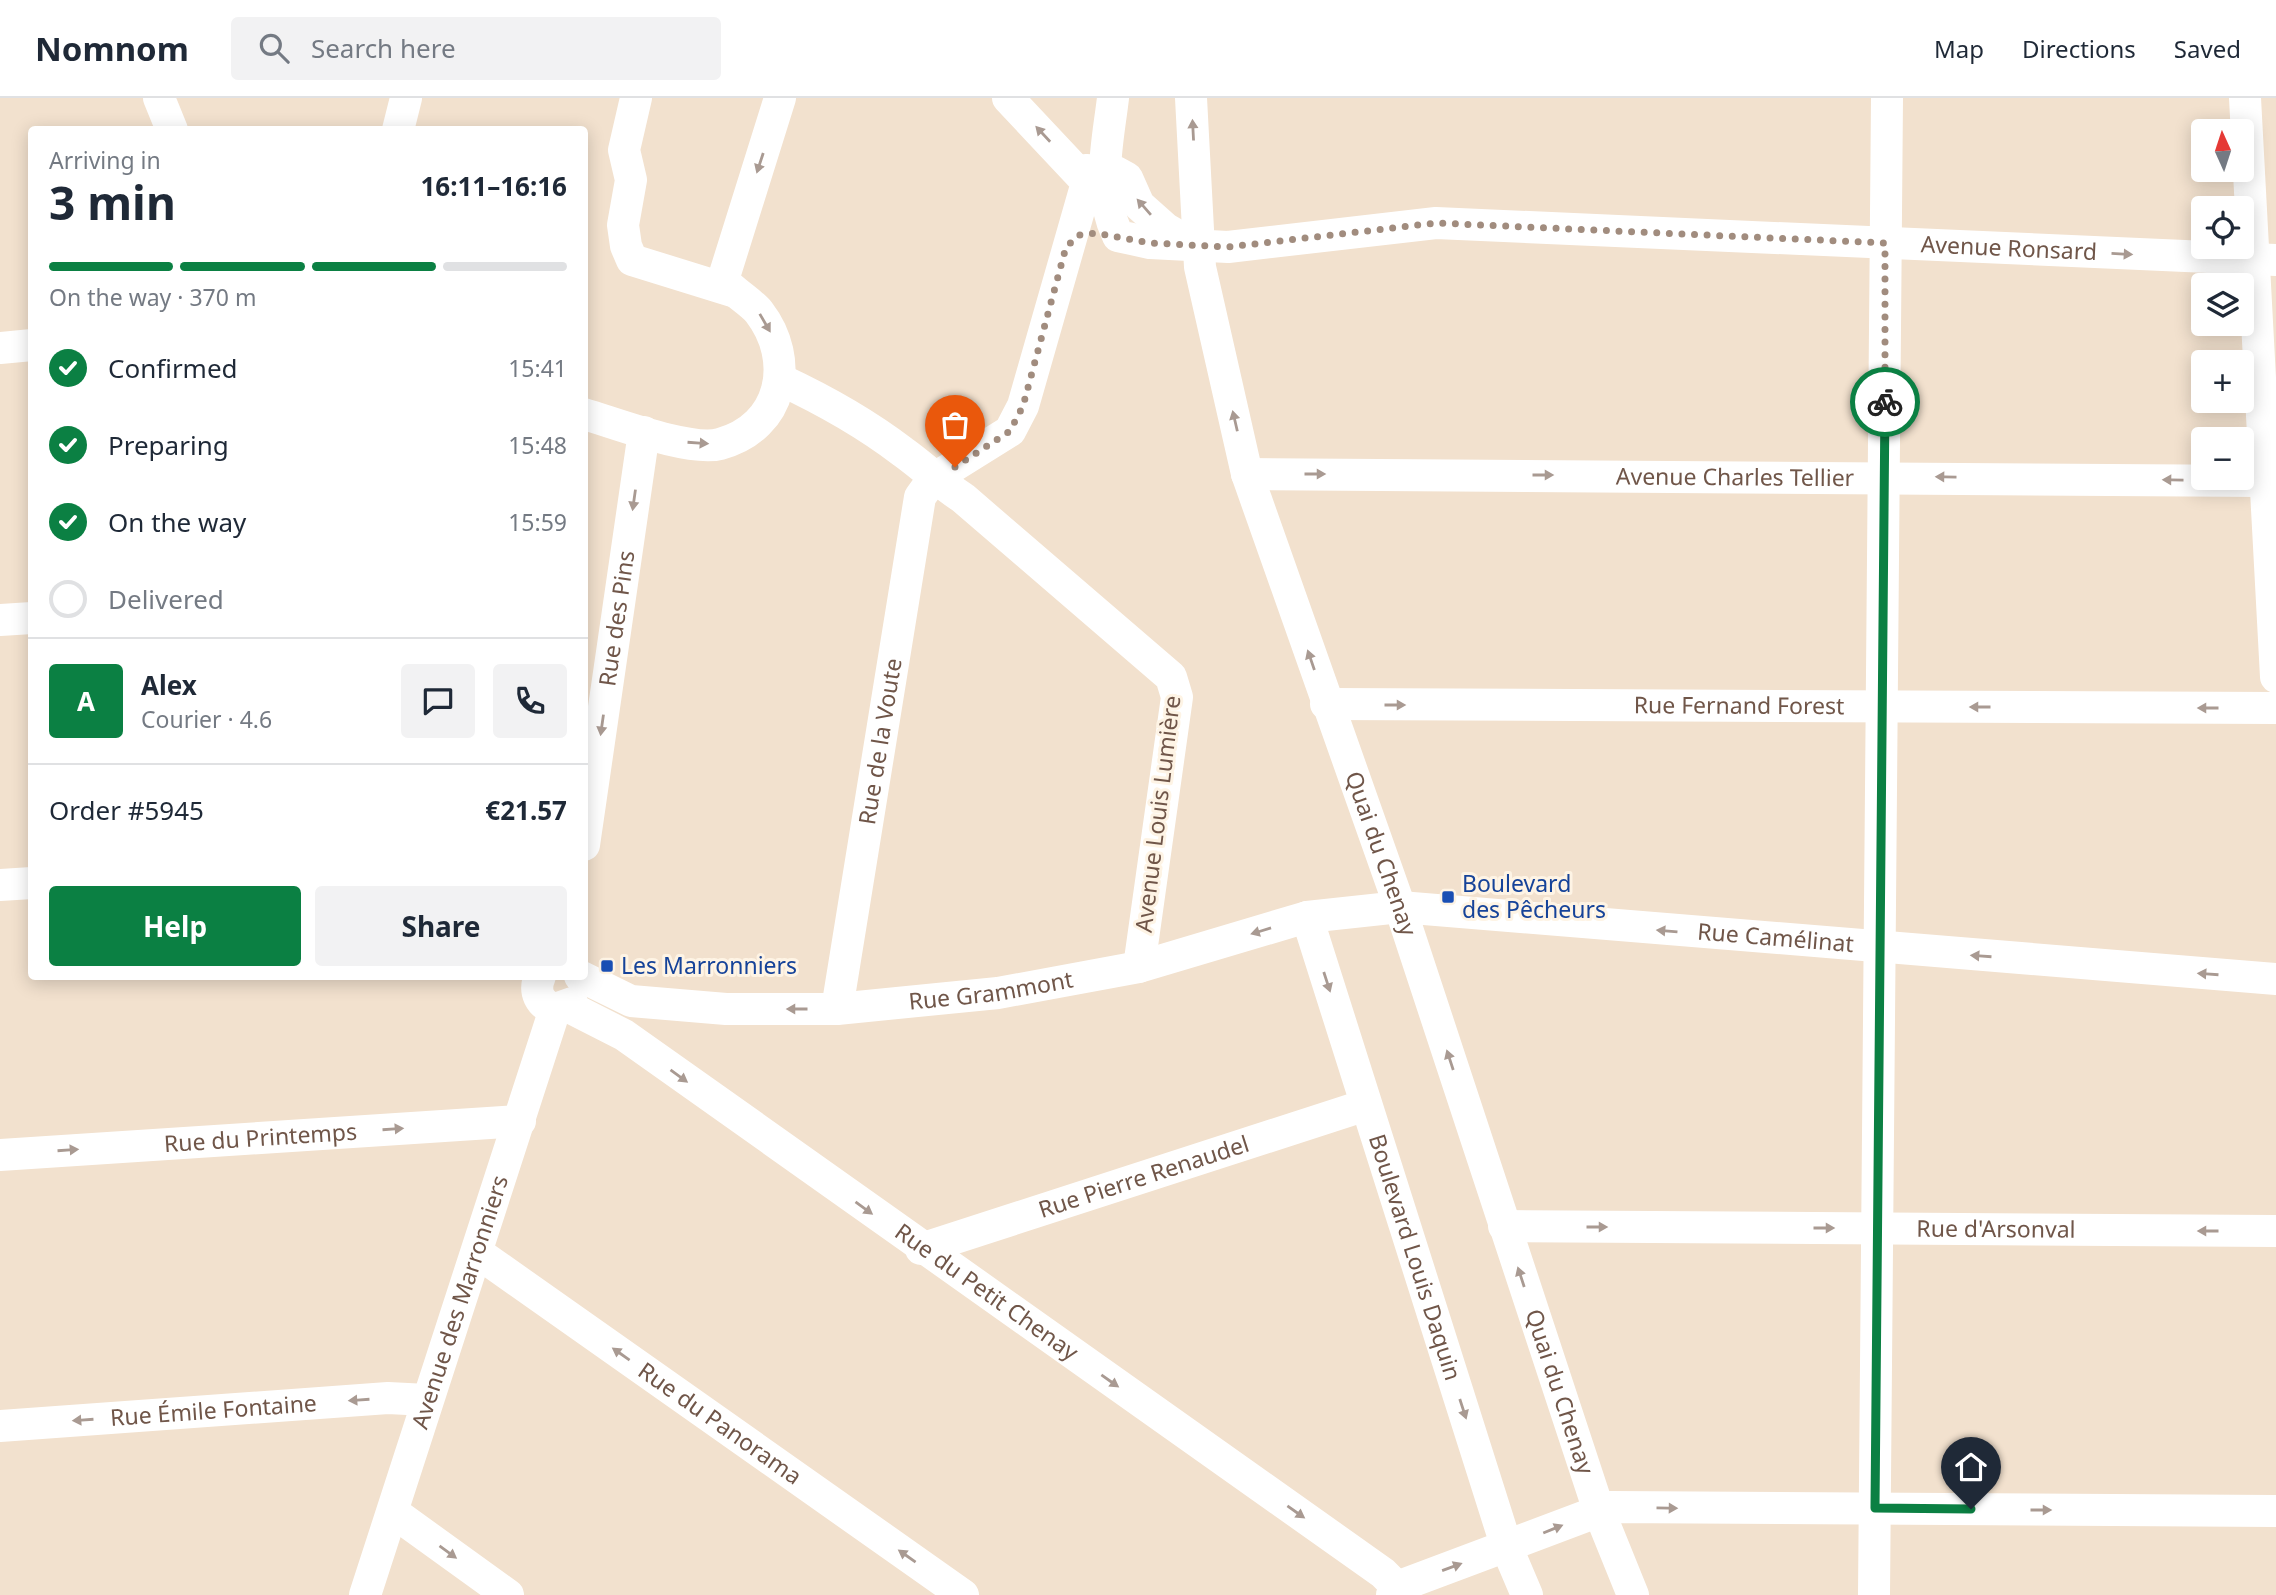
<!DOCTYPE html>
<meta charset="utf-8">
<style>
:root{--surface:#fff;--page:#f2f2f3;--text:#1f2937;--muted:#747a83;--line:#e0e1e3;--accent:#0b8043}
body{margin:0;font-family:"Noto Sans",sans-serif;background:var(--page);color:var(--text);height:100vh;display:flex;flex-direction:column;font-size:26px;white-space:nowrap}
*{box-sizing:border-box;margin:0}
p{font-size:23px;color:var(--muted)}
.icon{flex:none;width:38px;height:38px;fill:none;stroke:currentColor;stroke-width:2;stroke-linecap:round;stroke-linejoin:round}
.map{position:relative;flex:1;overflow:hidden}
.drawer{position:absolute;left:28px;top:28px;width:560px;height:854px;display:flex;flex-direction:column;background:var(--surface);border-radius:7px;box-shadow:0 4px 18px #0003}
.drawer>*{flex:none}
.needle{width:46px;rotate:357deg}
.buttons{position:absolute;left:2191px;top:21px;display:grid;gap:14px}
.buttons a{display:grid;place-items:center;width:63px;height:63px;border-radius:7px;background:var(--surface);box-shadow:0 4px 18px #0003;font-size:35px}
.pin{position:absolute;display:grid;place-items:center;width:60px;height:60px;color:#fff;margin:-72px -30px;border-radius:50% 50% 50% 0;rotate:-45deg;box-shadow:0 0 7px #0007}
.pin .icon{rotate:45deg}
.courier{position:absolute;display:grid;place-items:center;width:70px;height:70px;margin:-35px;border:5px solid #0b8043;border-radius:50%;background:#fff;color:#222;box-shadow:0 2px 9px #0007}
.summary em{font-style:normal;font-weight:700}
.summary div{display:flex;flex-direction:column-reverse}
.summary{display:flex;align-items:center;justify-content:space-between;height:119px;padding:0 21px}
h1{font-size:46px;font-weight:700;line-height:52px}
.bar{display:grid;grid-template-columns:repeat(4,1fr);gap:10px 7px;align-content:center;height:84px;padding:0 21px}
.bar i{height:9px;border-radius:5px;background:var(--line)}
.bar .current{background:var(--accent)}
.bar p{grid-column:span 4}
.line{display:flex;align-items:center;gap:18px;padding:0 21px;border-top:2px solid var(--line)}
.line div{flex:1}
.round{display:grid;place-items:center;flex:none;width:74px;height:74px;border-radius:7px;background:var(--page)}
ol{padding:0 21px;list-style:none}
li{display:flex;align-items:center;gap:21px;height:77px}
li p{margin-inline-start:auto}
li .icon{padding:7px;border-radius:50%;background:var(--accent);color:#fff;stroke-width:4}
li:last-child{color:var(--muted)}
li i{width:38px;height:38px;border:4px solid var(--line);border-radius:50%}
.cta{display:flex;gap:14px;margin-top:auto;padding:14px 21px}
.cta a{flex:1;height:80px;border-radius:7px;background:var(--accent);color:#fff;font-size:28px;font-weight:700;line-height:80px;text-align:center}
.cta a+a{background:var(--page);color:var(--text)}
header{display:flex;align-items:center;gap:42px;box-sizing:border-box;height:98px;padding:0 35px;background:var(--surface);border-bottom:2px solid var(--line)}
header strong{font-size:33px}
nav{display:flex;gap:38px;margin-inline-start:auto;font-size:24px}
.search{width:490px;height:63px;background:var(--page);display:flex;align-items:center;gap:18px;box-sizing:border-box;padding:0 24px;border-radius:7px;color:var(--muted);font-size:26px}
.map>svg:first-child{display:block}
.residential{fill:#f2e1ce;fill-rule:evenodd}
.lines{fill:none;stroke-linecap:round;stroke-linejoin:round}
.minor{stroke:#fff;stroke-width:32}
.oneway{fill:#a99a92}
.done{stroke:#a18c7e;stroke-width:7;stroke-dasharray:0 12.6}
.route{stroke:#0b8043;stroke-width:9}
.transit-dot{fill:#1a4fb4;stroke:#fef4e5;stroke-width:2.5}
.labels{text-anchor:middle;stroke-width:6;stroke-linejoin:round;paint-order:stroke}
.street-label{font-size:23px;fill:#705649;stroke:#fef4e5}
.transit-label{font-size:23px;fill:#164399;stroke:#fef4e5;text-anchor:start}
</style>
<header>
<strong>Nomnom</strong>
<div class="search"><svg class="icon" aria-label="search" viewBox="0 0 24 24"><circle cx="10" cy="10" r="6"/><path d="M15 15l6 6"/></svg>Search here</div>
<nav><a>Map</a><a>Directions</a><a>Saved</a></nav>
</header>
<div class="map">
<svg width="2276" height="1497" viewBox="0 0 2276 1497">
<rect width="100%" height="100%" fill="#fbefe0"/>
<!-- residential -->
<path class="residential" d="M0,0H2276V1497H0ZM32,32H584V878H32ZM2203,33H2242V72H2203ZM2203,110H2242V149H2203ZM2203,187H2242V226H2203ZM2203,264H2242V303H2203ZM2203,341H2242V380H2203Z"/>
<g class="lines">
<!-- minor -->
<g class="minor">
<path d="M159,0L172,32"/>
<path d="M636,0L624,52L631,82L623,127L626,148L632,162L732,193"/>
<path id="s1" d="M1113,0C1107,50 1096,91 1118,138L1150,145L1228,149L1436,125L2276,162"/>
<path id="s2" d="M1191,0L1200,169L1247,376L1400,809L1599,1413L1633,1497"/>
<path d="M2245,0L2276,579"/>
<path d="M398,32L406,0"/>
<path d="M1086,72L1116,74L1127,80L1139,107L1166,131L1194,147"/>
<path d="M0,250L32,247"/>
<path d="M781,282C824,302 865,325 903,354C924,369 941,386 963,400L1171,579L1177,599L1139,869"/>
<path d="M584,316C615,325 690,354 720,346C783,329 796,262 759,214C751,204 733,194 723,182L780,0"/>
<path id="s3" d="M1247,376L2266,383"/>
<path d="M0,522L32,520"/>
<path id="s4" d="M1326,606L2276,610"/>
<path id="s5" d="M584,747L644,334"/>
<path d="M0,787L32,785"/>
<path id="s6" d="M1307,819L1507,1450L1527,1497"/>
<path d="M540,878C533,894 540,907 555,911L572,905"/>
<path id="s7" d="M580,878L631,903L726,911H837L998,895L1139,869L1307,819L1400,809L2276,881"/>
<path id="s8" d="M569,909L624,937L1383,1475L1397,1489"/>
<path id="s9" d="M837,911L920,399L933,381L1010,333L1023,308L1086,88L1085,82L1008,0"/>
<path id="s10" d="M0,1057L520,1023"/>
<path id="s11" d="M1504,1128L2276,1133"/>
<path id="s12" d="M921,1151L1366,1007"/>
<path id="s13" d="M478,1155L963,1497"/>
<path id="s14" d="M0,1328L388,1300L427,1302"/>
<path d="M393,1414L508,1497"/>
<path id="s15" d="M365,1497L555,911"/>
<path d="M1392,1497L1397,1489L1610,1409L2276,1413"/>
<path d="M1874,1497L1887,0"/>
</g>
</g>
<!-- one-way arrows -->
<defs><path id="oneway-solid" d="M-6-.8H1V-3.2L6.5 0L1 3.2V.8H-6Z" transform="scale(1.75)"/></defs>
<g class="oneway">
<use href="#oneway-solid" transform="translate(1193 32) rotate(-93)"/>
<use href="#oneway-solid" transform="translate(1043 36) rotate(-133)"/>
<use href="#oneway-solid" transform="translate(760 65) rotate(108)"/>
<use href="#oneway-solid" transform="translate(1144 109) rotate(-131)"/>
<use href="#oneway-solid" transform="translate(2122 156) rotate(3)"/>
<use href="#oneway-solid" transform="translate(765 225) rotate(60)"/>
<use href="#oneway-solid" transform="translate(1235 323) rotate(-103)"/>
<use href="#oneway-solid" transform="translate(698 345) rotate(4)"/>
<use href="#oneway-solid" transform="translate(1315 376)"/>
<use href="#oneway-solid" transform="translate(1543 377)"/>
<use href="#oneway-solid" transform="translate(1946 379) rotate(-179)"/>
<use href="#oneway-solid" transform="translate(2173 382) rotate(-179)"/>
<use href="#oneway-solid" transform="translate(634 402) rotate(98)"/>
<use href="#oneway-solid" transform="translate(1311 562) rotate(-109)"/>
<use href="#oneway-solid" transform="translate(1395 607)"/>
<use href="#oneway-solid" transform="translate(1980 609) rotate(-180)"/>
<use href="#oneway-solid" transform="translate(2208 610) rotate(-180)"/>
<use href="#oneway-solid" transform="translate(602 627) rotate(98)"/>
<use href="#oneway-solid" transform="translate(1261 833) rotate(163)"/>
<use href="#oneway-solid" transform="translate(1667 833) rotate(-175)"/>
<use href="#oneway-solid" transform="translate(1981 858) rotate(-176)"/>
<use href="#oneway-solid" transform="translate(2208 876) rotate(-176)"/>
<use href="#oneway-solid" transform="translate(1327 884) rotate(72)"/>
<use href="#oneway-solid" transform="translate(797 911) rotate(-180)"/>
<use href="#oneway-solid" transform="translate(1450 962) rotate(-108)"/>
<use href="#oneway-solid" transform="translate(679 978) rotate(36)"/>
<use href="#oneway-solid" transform="translate(393 1031) rotate(-4)"/>
<use href="#oneway-solid" transform="translate(68 1052) rotate(-4)"/>
<use href="#oneway-solid" transform="translate(864 1110) rotate(36)"/>
<use href="#oneway-solid" transform="translate(1597 1129)"/>
<use href="#oneway-solid" transform="translate(1824 1130)"/>
<use href="#oneway-solid" transform="translate(2208 1133) rotate(-180)"/>
<use href="#oneway-solid" transform="translate(1521 1179) rotate(-108)"/>
<use href="#oneway-solid" transform="translate(621 1256) rotate(-145)"/>
<use href="#oneway-solid" transform="translate(1110 1283) rotate(35)"/>
<use href="#oneway-solid" transform="translate(359 1302) rotate(176)"/>
<use href="#oneway-solid" transform="translate(1463 1311) rotate(72)"/>
<use href="#oneway-solid" transform="translate(83 1322) rotate(176)"/>
<use href="#oneway-solid" transform="translate(1667 1410) rotate(1)"/>
<use href="#oneway-solid" transform="translate(2041 1412)"/>
<use href="#oneway-solid" transform="translate(1296 1414) rotate(35)"/>
<use href="#oneway-solid" transform="translate(1553 1431) rotate(-22)"/>
<use href="#oneway-solid" transform="translate(448 1454) rotate(36)"/>
<use href="#oneway-solid" transform="translate(907 1458) rotate(-145)"/>
<use href="#oneway-solid" transform="translate(1452 1469) rotate(-20)"/>
</g>
<g class="lines">
<!-- done -->
<path class="done" d="M955,369L1010,333L1023,308L1066,149L1079,137L1096,135L1150,145L1228,149L1436,125L1885,145V304"/>
<!-- route -->
<path class="route" d="M1885,304L1875,1410L1971,1411"/>
</g>
<!-- markers -->
<g class="transit-dot">
<rect x="1441" y="792" width="14" height="14" rx="3.5"/>
<rect x="600" y="861" width="14" height="14" rx="3.5"/>
</g>
<g class="labels">
<!-- street labels -->
<g class="street-label">
<text dy="8" stroke="none"><textPath href="#s1" startOffset="1034">Avenue Ronsard</textPath></text>
<text dy="8" stroke="none"><textPath href="#s3" startOffset="488">Avenue Charles Tellier</textPath></text>
<text dy="8" stroke="none"><textPath href="#s5" startOffset="229">Rue des Pins</textPath></text>
<text dy="8" stroke="none"><textPath href="#s4" startOffset="413">Rue Fernand Forest</textPath></text>
<text dy="8" stroke="none"><textPath href="#s9" startOffset="271">Rue de la Voute</textPath></text>
<text transform="translate(1158 716) rotate(-83)" y="8">Avenue Louis Lumière</text>
<text dy="8" stroke="none"><textPath href="#s2" startOffset="784">Quai du Chenay</textPath></text>
<text dy="8" stroke="none"><textPath href="#s7" startOffset="1214">Rue Camélinat</textPath></text>
<text dy="8" stroke="none"><textPath href="#s7" startOffset="418">Rue Grammont</textPath></text>
<text dy="8" stroke="none"><textPath href="#s10" startOffset="261">Rue du Printemps</textPath></text>
<text dy="8" stroke="none"><textPath href="#s12" startOffset="234">Rue Pierre Renaudel</textPath></text>
<text dy="8" stroke="none"><textPath href="#s11" startOffset="492">Rue d'Arsonval</textPath></text>
<text dy="8" stroke="none"><textPath href="#s6" startOffset="357">Boulevard Louis Daquin</textPath></text>
<text dy="8" stroke="none"><textPath href="#s8" startOffset="506">Rue du Petit Chenay</textPath></text>
<text dy="8" stroke="none"><textPath href="#s15" startOffset="308">Avenue des Marronniers</textPath></text>
<text dy="8" stroke="none"><textPath href="#s2" startOffset="1351">Quai du Chenay</textPath></text>
<text dy="8" stroke="none"><textPath href="#s14" startOffset="214">Rue Émile Fontaine</textPath></text>
<text dy="8" stroke="none"><textPath href="#s13" startOffset="296">Rue du Panorama</textPath></text>
</g>
<!-- transit labels -->
<g class="transit-label">
<text x="1462" y="794">Boulevard<tspan x="1462" dy="26">des Pêcheurs</tspan></text>
<text x="621" y="876">Les Marronniers</text>
</g>
</g>
</svg>
<div class="buttons">
<a><svg class="needle" viewBox="-14 -14 28 28"><path d="M0-13l5 13h-10z" fill="#e53935"/><path d="M0 13l5-13h-10z" fill="#747a83"/></svg></a>
<a><svg class="icon" aria-label="locate" viewBox="0 0 24 24"><circle cx="12" cy="12" r="6"/><path d="M12 2v4M12 18v4M2 12h4M18 12h4"/></svg></a>
<a><svg class="icon" aria-label="layers" viewBox="0 0 24 24"><path d="M12 4l9 5-9 5-9-5zM3 14l9 5 9-5"/></svg></a>
<a>+</a>
<a>−</a>
</div>
<div class="pin" style="left:955px;top:369px;background:#ea580c"><svg class="icon" aria-label="bag" viewBox="0 0 24 24"><path d="M5 8h14l-1 12H6zM9 8a3 3 0 0 1 6 0"/></svg></div>
<div class="pin" style="left:1971px;top:1411px;background:#1f2937"><svg class="icon" aria-label="home" viewBox="0 0 24 24"><path d="M3 11l9-7 9 7M6 9v11h12V9"/></svg></div>
<div class="courier" style="left:1885px;top:304px"><svg class="icon" aria-label="bike" viewBox="0 0 24 24"><circle cx="6" cy="16" r="4"/><circle cx="18" cy="16" r="4"/><path d="M6 16l4-8h5l3 8M10 8l3 8H6M13 5h3"/></svg></div>
<section class="drawer">
<div class="summary"><div><h1>3 min</h1><p>Arriving in</p></div><em>16:11–16:16</em></div>
<div class="bar"><i class="current"></i><i class="current"></i><i class="current"></i><i></i><p>On the way · 370 m</p></div>
<ol>
<li><svg class="icon" aria-label="check" viewBox="0 0 24 24"><path d="M5 12l5 5 9-10"/></svg>Confirmed<p>15:41</p></li>
<li><svg class="icon" aria-label="check" viewBox="0 0 24 24"><path d="M5 12l5 5 9-10"/></svg>Preparing<p>15:48</p></li>
<li><svg class="icon" aria-label="check" viewBox="0 0 24 24"><path d="M5 12l5 5 9-10"/></svg>On the way<p>15:59</p></li>
<li><i></i>Delivered</li>
</ol>
<div class="line" style="height:126px"><b class="round" style="background:var(--accent);color:#fff">A</b><div><b>Alex</b><p>Courier · 4.6</p></div><a class="round"><svg class="icon" aria-label="chat" viewBox="0 0 24 24"><path d="M4 5h16v11H9l-5 4z"/></svg></a><a class="round"><svg class="icon" aria-label="phone" viewBox="0 0 24 24"><path d="M5 4h4l2 5-3 2q2 4 5 5l2-3 5 2v4C11 20 4 13 5 4z"/></svg></a></div>
<div class="line" style="height:91px"><div>Order #5945</div><b>€21.57</b></div>
<div class="cta"><a>Help</a><a>Share</a></div>
</section>
</div>
